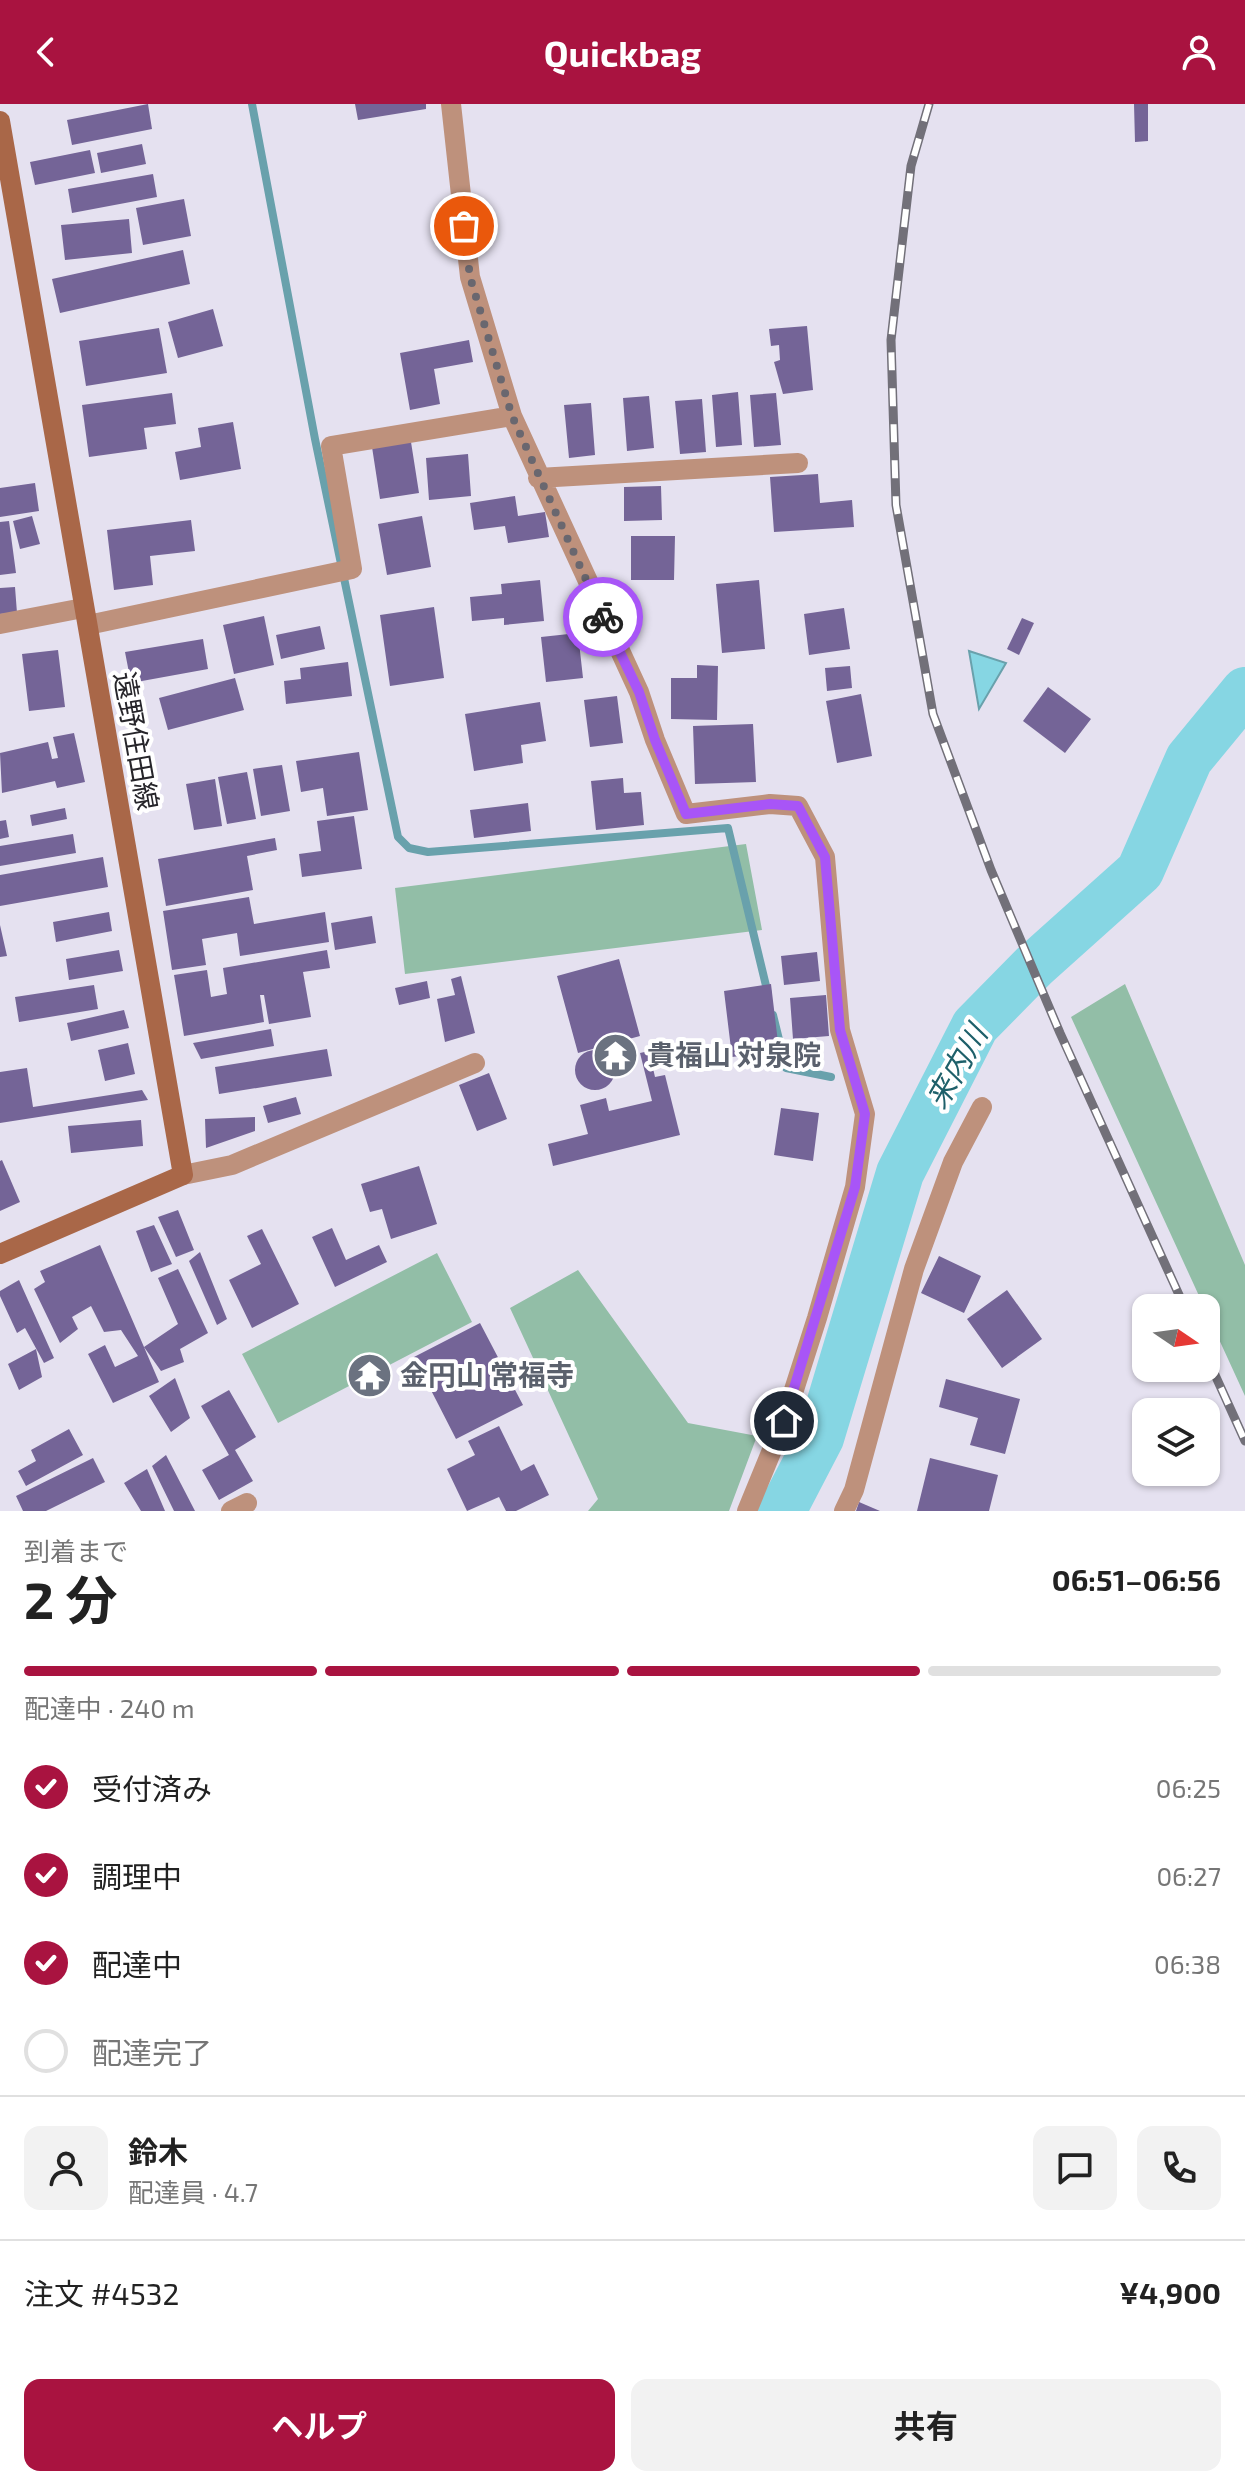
<!DOCTYPE html>
<html lang="ja">
<meta charset="utf-8">
<style>
:root{--surface:#fff;--page:#f2f2f2;--text:#222;--muted:#767676;--line:#e0e0e0;--accent:#a91340}
body{margin:0;font-family:"Exo 2","Noto Sans JP",sans-serif;background:var(--page);color:var(--text);height:100vh;display:flex;flex-direction:column;font-size:30px;white-space:nowrap}
*{box-sizing:border-box;margin:0}
p{font-size:26px;color:var(--muted)}
.icon{flex:none;width:44px;height:44px;fill:none;stroke:currentColor;stroke-width:2;stroke-linecap:round;stroke-linejoin:round}
.map{position:relative;height:1407px;overflow:hidden}
.drawer{display:flex;flex-direction:column;background:var(--surface);flex:1}
.drawer>*{flex:none}
.needle{width:52px;rotate:103deg}
.controls{position:absolute;left:1132px;top:1190px;display:grid;gap:16px}
.controls a{display:grid;place-items:center;width:88px;height:88px;border-radius:16px;background:var(--surface);box-shadow:0 2px 6px #0004;font-size:40px}
.pin{position:absolute;display:grid;place-items:center;width:68px;height:68px;color:#fff;margin:-34px;border:4px solid #fff;border-radius:50%;box-shadow:0 2px 8px #0007}
.courier{position:absolute;display:grid;place-items:center;width:80px;height:80px;margin:-40px;border:6px solid #a855f7;border-radius:50%;background:#fff;color:#222;box-shadow:0 2px 10px #0007}
.head em{font-style:normal;font-weight:700}
.head div{display:flex;flex-direction:column-reverse}
.head{display:flex;align-items:center;justify-content:space-between;height:136px;padding:0 24px}
h1{font-size:52px;font-weight:700;line-height:60px}
.bar{display:grid;grid-template-columns:repeat(4,1fr);gap:12px 8px;align-content:center;height:96px;padding:0 24px}
.bar i{height:10px;border-radius:6px;background:var(--line)}
.bar .current{background:var(--accent)}
.bar p{grid-column:span 4}
.line{display:flex;align-items:center;gap:20px;padding:0 24px;border-top:2px solid var(--line)}
.line div{flex:1}
.round{display:grid;place-items:center;flex:none;width:84px;height:84px;border-radius:16px;background:var(--page)}
ol{padding:0 24px;list-style:none}
li{display:flex;align-items:center;gap:24px;height:88px}
li p{margin-inline-start:auto}
li .icon{padding:8px;border-radius:50%;background:var(--accent);color:#fff;stroke-width:4}
li:last-child{color:var(--muted)}
li i{width:44px;height:44px;border:4px solid var(--line);border-radius:50%}
.primary-button{display:flex;gap:16px;margin-top:auto;padding:16px 24px}
.primary-button a{flex:1;height:92px;border-radius:16px;background:var(--accent);color:#fff;font-size:32px;font-weight:700;line-height:92px;text-align:center}
.primary-button a+a{background:var(--page);color:var(--text)}
header{display:flex;justify-content:space-between;align-items:center;height:104px;padding:0 24px;background:var(--accent);color:#fff;font-size:36px;font-weight:700}
.map>svg:first-child{display:block}
.green{fill:#92bea7}
.water{fill:#86d6e3;stroke:#69a1ac;stroke-width:2}
.lines{fill:none;stroke-linecap:round;stroke-linejoin:round}
.stream{stroke:#69a1ac;stroke-width:8}
.river{stroke:#86d6e3;stroke-width:48}
.building{fill:#746497}
.minor{stroke:#be917c;stroke-width:20}
.secondary{stroke:#a96748;stroke-width:20}
.rail-casing{stroke:#727079;stroke-width:9}
.rail{stroke:#fff;stroke-width:6;stroke-dasharray:18;stroke-linecap:butt}
.done{stroke:#69676f;stroke-width:8;stroke-dasharray:0 14.4}
.route{stroke:#a855f7;stroke-width:10}
.labels{text-anchor:middle;stroke-width:8;stroke-linejoin:round;paint-order:stroke}
.street-label{font-size:28px;fill:#26252a;stroke:#fff}
.worship-label{font-size:28px;font-weight:bold;fill:#5b616d;stroke:#fff;text-anchor:start}
.water-label{font-size:30px;font-style:italic;fill:#1e606a;stroke:#fff}
</style>
<header><svg class="icon" aria-label="back" viewBox="0 0 24 24"><path d="M15 5l-7 7 7 7"/></svg>Quickbag<svg class="icon" aria-label="person" viewBox="0 0 24 24"><circle cx="12" cy="8" r="4"/><path d="M4 21q1-7 8-7t8 7"/></svg></header>
<div class="map">
<svg width="1245" height="1407" viewBox="0 0 1245 1407">
<rect width="100%" height="100%" fill="#e5e1f0"/>
<!-- green -->
<path class="green" d="M746,740L762,826L405,870L395,784Z
M1125,880L1245,1161V1292L1071,913Z
M437,1149L472,1218L278,1319L242,1250Z
M578,1166L688,1319L757,1332L729,1407H588L598,1395L510,1204Z"/>
<!-- water -->
<path class="water" d="M969,547L1006,559L979,605Z"/>
<g class="lines">
<!-- stream -->
<path class="stream" d="M252,0L315,335L398,733L409,744L428,748L728,724L768,890
M773,911L786,964L831,973"/>
<!-- river -->
<path class="river" d="M782,1407L820,1334L900,1069L975,922L1034,862L1140,767L1189,655L1245,587"/>
</g>
<!-- building -->
<path class="building" d="M148,0L152,25L72,41L67,16Z
M355,0H426V5L358,16Z
M1134,0H1148V37L1135,38Z
M142,40L146,60L101,69L97,49Z
M90,46L95,69L35,81L30,58Z
M153,70L157,93L72,109L68,85Z
M184,95L191,132L143,141L136,104Z
M129,115L132,149L65,156L61,121Z
M183,146L190,180L60,209L52,175Z
M213,205L223,242L178,254L168,218Z
M807,222L813,286L783,290L774,258L780,256L779,241L771,242L769,225Z
M159,224L167,269L86,282L79,237Z
M469,236L473,258L434,265L440,300L410,306L400,249Z
M738,288L742,341L716,343L712,291Z
M172,289L176,320L144,324L147,345L89,353L82,301Z
M776,289L781,341L754,343L750,291Z
M649,292L654,344L627,347L623,294Z
M702,295L706,348L680,350L675,297Z
M591,299L595,351L569,354L564,301Z
M233,318L241,365L180,376L175,348L201,343L198,324Z
M411,338L419,389L380,395L372,343Z
M468,350L471,392L429,396L426,354Z
M818,370L820,399L852,396L854,423L774,428L770,373Z
M35,379L39,407L0,413V384Z
M661,382L662,416L624,417V383Z
M515,392L518,412L545,408L549,433L508,439L505,422L474,426L470,399Z
M32,412L40,440L20,445L13,417Z
M422,412L431,463L387,471L378,420Z
M191,416L195,447L150,452L153,481L114,486L107,426Z
M9,417L16,469L0,471V418Z
M631,432H675L674,476H631Z
M540,476L544,517L504,521V514L472,517L470,493L502,490L501,480Z
M759,476L765,545L722,549L716,480Z
M15,483L17,509L0,510V484Z
M434,503L444,574L390,582L380,511Z
M844,504L850,545L809,551L804,510Z
M264,512L274,561L234,570L223,521Z
M1022,514L1034,519L1019,551L1007,545Z
M320,522L325,545L281,555L276,531Z
M578,529L583,574L546,578L541,533Z
M203,535L208,565L131,579L125,548Z
M58,546L65,603L29,607L22,550Z
M348,558L352,592L286,600L284,577L301,575L300,564Z
M697,561L718,562L717,616L671,615V574H697Z
M850,562L852,584L827,587L825,564Z
M235,574L244,606L168,626L159,594Z
M1048,583L1091,615L1065,649L1023,617Z
M861,590L872,652L837,659L826,597Z
M617,592L623,639L590,643L584,596Z
M540,598L546,637L521,641L523,659L474,667L465,610Z
M753,620L756,678L695,680L693,622Z
M74,629L85,678L57,684L55,677L2,689L0,649L48,638L52,655L58,654L53,633Z
M359,648L368,706L327,712L323,684L301,688L296,657Z
M282,661L290,707L261,712L253,665Z
M247,668L256,715L227,720L218,673Z
M623,674L624,689L641,688L644,721L596,726L591,677Z
M215,675L222,722L194,726L186,680Z
M528,699L531,727L474,734L470,706Z
M65,704L67,715L32,722L30,711Z
M354,712L362,765L302,773L299,750L321,747L317,717Z
M6,716L9,733L0,735V717Z
M73,730L76,749L0,762V742Z
M275,734L277,746L247,752L253,786L166,802L158,755Z
M103,753L108,783L0,802V771Z
M249,793L254,820L325,808L329,838L240,852L237,829L202,835L206,861L172,866L163,807Z
M109,808L112,827L56,838L53,818Z
M372,812L376,839L335,846L331,819Z
M0,821L7,852L0,853Z
M119,846L123,867L69,876L66,855Z
M327,846L330,864L303,868L311,913L269,920L264,891H260L264,918L184,932L174,871L207,866L211,893L227,890L223,864Z
M817,848L820,877L784,881L781,852Z
M619,855L640,932L578,949L557,872Z
M461,872L475,929L445,938L437,895L455,891L451,875Z
M427,877L430,894L399,901L395,884Z
M771,880L779,947L732,953L724,887Z
M94,881L98,905L19,918L15,893Z
M826,891L829,932L793,935L790,894Z
M124,906L129,924L71,937L67,919Z
M271,925L274,942L201,955L193,939Z
M128,939L135,970L105,977L98,946Z
M327,945L332,972L219,990L215,963Z
M575 966a20 20 0 1 1 40 0a20 20 0 1 1-40 0Z
M649,947L655,973L665,971L680,1031L553,1062L548,1040L588,1030L580,1001L606,994L609,1007L652,997L640,949Z
M27,964L33,1003L142,986L148,996L0,1019V968Z
M489,969L507,1015L477,1027L459,981Z
M296,993L301,1010L268,1019L263,1002Z
M781,1004L819,1009L813,1057L774,1051Z
M255,1013V1027L206,1044L205,1015Z
M141,1016L143,1042L71,1049L68,1022Z
M2,1056L20,1098L0,1107V1057Z
M419,1062L437,1120L391,1135L382,1105L370,1108L361,1080Z
M178,1106L194,1146L176,1153L158,1113Z
M154,1121L172,1160L151,1168L136,1127Z
M332,1124L346,1156L379,1141L387,1158L335,1183L312,1133Z
M262,1125L299,1200L252,1224L229,1176L261,1160L247,1132Z
M100,1141L144,1243L178,1220L158,1174L178,1165L208,1229L180,1245L184,1258L161,1267L144,1243L159,1278L113,1299L88,1250L105,1241L115,1263L138,1252L121,1226L104,1228L91,1202L72,1213L78,1225L60,1239L34,1185L45,1178L40,1167Z
M200,1148L227,1215L217,1221L189,1157Z
M939,1152L981,1172L964,1209L921,1189Z
M19,1176L54,1254L44,1259L25,1224L17,1229L0,1192V1187Z
M1007,1186L1042,1235L1002,1264L967,1215Z
M480,1219L523,1301L456,1335L414,1253Z
M36,1245L42,1273L19,1286L8,1260Z
M175,1274L190,1314L171,1328L149,1292Z
M946,1275L1020,1295L1005,1350L970,1341L978,1314L939,1303Z
M229,1286L256,1333L235,1346L253,1377L219,1396L202,1366L229,1351L201,1302Z
M499,1322L521,1367L534,1360L549,1391L516,1407H506L499,1393L467,1407L447,1365L475,1351L468,1337Z
M69,1325L83,1351L26,1382L18,1367L36,1357L31,1346Z
M166,1351L195,1407H174L152,1362Z
M93,1354L105,1378L46,1407H23L16,1392Z
M930,1354L998,1371L989,1407H917Z
M147,1365L165,1407H141L124,1379Z
M859,1398L880,1407H856Z"/>
<g class="lines">
<!-- minor -->
<path class="minor" d="M451,0L470,173L512,312L639,588L655,636L686,710L770,700L798,702L825,753L840,926L865,1010L855,1083L817,1214L784,1317L747,1407
M538,374L798,359
M0,520L83,504
M88,521L352,465L331,342L512,312
M183,1071L232,1061L475,959
M231,1407L247,1399
M844,1407L854,1386L914,1165L953,1058L982,1003"/>
<!-- secondary -->
<path class="secondary" d="M0,17L183,1071L0,1150"/>
<defs>
<path id="rail" d="M929,0L911,62L891,236L896,401L933,610L991,766L1060,929L1185,1204
M1206,1251L1245,1337"/>
</defs>
<!-- rail casing -->
<use href="#rail" class="rail-casing"/>
<!-- rail -->
<use href="#rail" class="rail"/>
</g>
<g class="lines">
<!-- done -->
<path class="done" d="M464,122L470,173L512,312L603,513"/>
<!-- route -->
<path class="route" d="M603,513L639,588L655,636L686,710L770,700L798,702L825,753L840,926L865,1010L855,1083L784,1317"/>
</g>
<!-- icons -->
<defs>
<symbol id="temple-disc" viewBox="-11 -11 22 22"><circle r="9.5" fill="#6b7280" stroke="#fff"/><path d="M0-6L5-2H3V0L6.5 2.5H4V6H1.5V3h-3V6H-4V2.5H-6.5L-3 0V-2H-5Z" fill="#fff"/></symbol>
</defs>
<g fill-rule="evenodd">
<use href="#temple-disc" x="590" y="926" width="51" height="51"/>
<use href="#temple-disc" x="344" y="1246" width="51" height="51"/>
</g>
<g class="labels">
<!-- street labels -->
<g class="street-label">
<text transform="translate(136 637) rotate(80)" y="10">遠野住田線</text>
</g>
<!-- worship labels -->
<g class="worship-label">
<text x="647" y="961">貴福山 対泉院</text>
<text x="400" y="1281">金円山 常福寺</text>
</g>
<!-- water labels -->
<g class="water-label">
<text transform="translate(957 963) rotate(-60)" y="10">来内川</text>
</g>
</g>
</svg>
<div class="controls">
<a><svg class="needle" viewBox="-14 -14 28 28"><path d="M0-13l5 13h-10z" fill="#e53935"/><path d="M0 13l5-13h-10z" fill="#767676"/></svg></a>
<a><svg class="icon" aria-label="layers" viewBox="0 0 24 24"><path d="M12 4l9 5-9 5-9-5zM3 14l9 5 9-5"/></svg></a>
</div>
<div class="pin" style="left:464px;top:122px;background:#ea580c"><svg class="icon" aria-label="bag" viewBox="0 0 24 24"><path d="M5 8h14l-1 12H6zM9 8a3 3 0 0 1 6 0"/></svg></div>
<div class="pin" style="left:784px;top:1317px;background:#1f2937"><svg class="icon" aria-label="home" viewBox="0 0 24 24"><path d="M3 11l9-7 9 7M6 9v11h12V9"/></svg></div>
<div class="courier" style="left:603px;top:513px"><svg class="icon" aria-label="bike" viewBox="0 0 24 24"><circle cx="6" cy="16" r="4"/><circle cx="18" cy="16" r="4"/><path d="M6 16l4-8h5l3 8M10 8l3 8H6M13 5h3"/></svg></div>
</div>
<section class="drawer">
<div class="head"><div><h1>2 分</h1><p>到着まで</p></div><em>06:51–06:56</em></div>
<div class="bar"><i class="current"></i><i class="current"></i><i class="current"></i><i></i><p>配達中 · 240 m</p></div>
<ol>
<li><svg class="icon" aria-label="check" viewBox="0 0 24 24"><path d="M5 12l5 5 9-10"/></svg>受付済み<p>06:25</p></li>
<li><svg class="icon" aria-label="check" viewBox="0 0 24 24"><path d="M5 12l5 5 9-10"/></svg>調理中<p>06:27</p></li>
<li><svg class="icon" aria-label="check" viewBox="0 0 24 24"><path d="M5 12l5 5 9-10"/></svg>配達中<p>06:38</p></li>
<li><i></i>配達完了</li>
</ol>
<div class="line" style="height:144px"><a class="round"><svg class="icon" aria-label="person" viewBox="0 0 24 24"><circle cx="12" cy="8" r="4"/><path d="M4 21q1-7 8-7t8 7"/></svg></a><div><b>鈴木</b><p>配達員 · 4.7</p></div><a class="round"><svg class="icon" aria-label="chat" viewBox="0 0 24 24"><path d="M4 5h16v11H9l-5 4z"/></svg></a><a class="round"><svg class="icon" aria-label="phone" viewBox="0 0 24 24"><path d="M5 4h4l2 5-3 2q2 4 5 5l2-3 5 2v4C11 20 4 13 5 4z"/></svg></a></div>
<div class="line" style="height:104px"><div>注文 #4532</div><b>¥4,900</b></div>
<div class="primary-button"><a>ヘルプ</a><a>共有</a></div>
</section>
